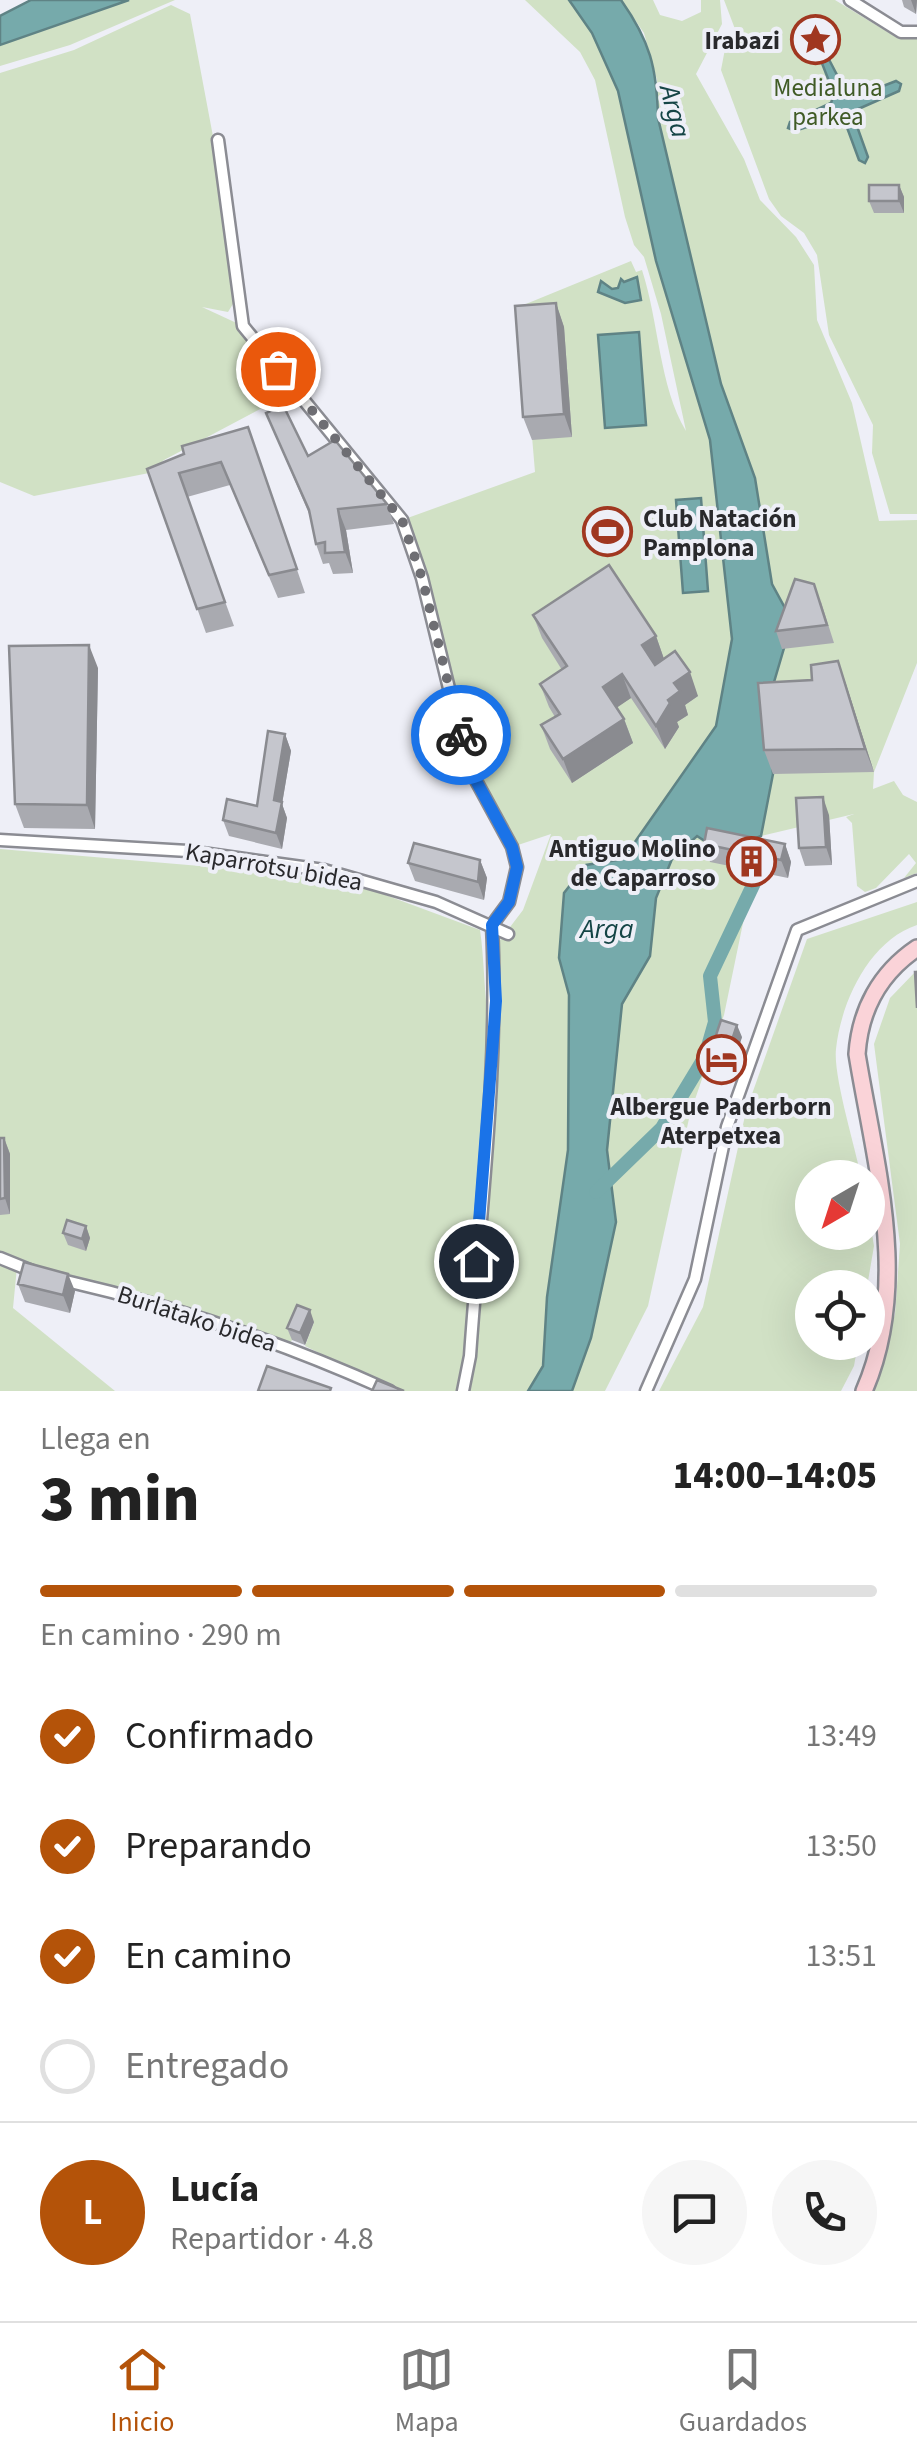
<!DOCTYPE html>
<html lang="es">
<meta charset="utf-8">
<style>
:root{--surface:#fff;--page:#f6f6f6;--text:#222;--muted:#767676;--line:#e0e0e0;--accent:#b45309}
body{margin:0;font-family:"Source Sans 3",sans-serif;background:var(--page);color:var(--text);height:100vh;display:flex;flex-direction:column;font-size:38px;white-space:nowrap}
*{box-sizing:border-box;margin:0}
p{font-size:32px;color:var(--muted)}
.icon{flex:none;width:55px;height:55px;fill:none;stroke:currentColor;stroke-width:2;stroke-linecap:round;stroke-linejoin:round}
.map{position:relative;height:1391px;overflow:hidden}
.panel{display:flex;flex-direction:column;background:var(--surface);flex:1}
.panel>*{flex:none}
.needle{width:65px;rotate:219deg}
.buttons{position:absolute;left:795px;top:1160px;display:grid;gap:20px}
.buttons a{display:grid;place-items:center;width:90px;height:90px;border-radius:50%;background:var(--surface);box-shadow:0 10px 40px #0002;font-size:50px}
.pin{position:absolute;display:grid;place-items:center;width:85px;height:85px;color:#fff;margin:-42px;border:5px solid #fff;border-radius:50%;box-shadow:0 2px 10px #0007}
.courier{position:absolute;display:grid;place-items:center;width:100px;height:100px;margin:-50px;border:8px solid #1a73e8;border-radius:50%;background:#fff;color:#222;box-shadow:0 2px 12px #0007}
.head em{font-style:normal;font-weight:800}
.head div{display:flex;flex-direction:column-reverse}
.head{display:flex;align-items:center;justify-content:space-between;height:170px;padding:0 40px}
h1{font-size:65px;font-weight:800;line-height:75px}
.bar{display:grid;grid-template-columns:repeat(4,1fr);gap:15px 10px;align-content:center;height:120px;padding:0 40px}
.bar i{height:12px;border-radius:8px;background:var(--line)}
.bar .on{background:var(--accent)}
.bar p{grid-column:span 4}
.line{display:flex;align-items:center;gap:25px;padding:0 40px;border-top:2px solid var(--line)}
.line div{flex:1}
.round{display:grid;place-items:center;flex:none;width:105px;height:105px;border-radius:52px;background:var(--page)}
ol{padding:0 40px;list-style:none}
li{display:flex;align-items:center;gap:30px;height:110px}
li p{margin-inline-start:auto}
li .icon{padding:10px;border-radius:50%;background:var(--accent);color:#fff;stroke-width:4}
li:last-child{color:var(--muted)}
li i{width:55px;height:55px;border:5px solid var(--line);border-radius:50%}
.dock{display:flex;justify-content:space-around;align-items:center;height:140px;border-top:2px solid var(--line);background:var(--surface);font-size:28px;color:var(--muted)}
.dock a{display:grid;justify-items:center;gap:5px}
.dock .on{color:var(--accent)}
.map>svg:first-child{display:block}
.green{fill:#d1e1c5}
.water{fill:#76aaab;stroke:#5f8385;stroke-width:2.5}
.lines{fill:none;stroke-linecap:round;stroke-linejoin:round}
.canal{stroke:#76aaab;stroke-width:14}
.minor-casing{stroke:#8b8c93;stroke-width:15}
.secondary-casing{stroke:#8b8c93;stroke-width:20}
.minor{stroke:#fff;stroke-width:10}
.secondary{stroke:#fad3d8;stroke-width:15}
.wall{fill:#a9aab0}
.shaded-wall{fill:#8a8b90}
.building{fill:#c5c6cd;stroke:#8a8b90;stroke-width:2.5}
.done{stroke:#6e6e73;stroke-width:10;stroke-dasharray:0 18}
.route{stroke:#1a73e8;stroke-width:12}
.labels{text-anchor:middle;stroke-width:8;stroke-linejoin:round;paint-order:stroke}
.poi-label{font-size:25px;font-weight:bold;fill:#29292c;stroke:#eeeff7;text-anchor:end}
.park-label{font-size:25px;fill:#405b26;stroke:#eeeff7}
.street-label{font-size:25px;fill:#29292c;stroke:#eeeff7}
.water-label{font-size:28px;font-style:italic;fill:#154546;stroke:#eeeff7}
</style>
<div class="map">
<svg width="917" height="1391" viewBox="0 0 917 1391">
<rect width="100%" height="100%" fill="#eeeff7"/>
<!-- green -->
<path class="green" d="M129,0H175L70,45L0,66V45Z
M525,0H569L592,33L618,91L656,261L710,440L732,639L716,726L623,859L586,865L559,958L569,995L568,1150L547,1297L543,1366L528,1391H396L305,1346L314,1322L301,1318L291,1342L17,1267L13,1308L115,1391H0V849L281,873L364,887L480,930C486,970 483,1021 497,1057L498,943L523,910L551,834L512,847L468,766L402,520L535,472L521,306L631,261L636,272L642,270C659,322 659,386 686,431L661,314L644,257L634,245L625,217L595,80L580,52Z
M621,0H653L660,15L682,21L701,12V0H720L722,24L696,74L744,159L760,200L796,237L814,265L817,320L852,403L879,521L917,520V663L874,772L873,789L894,781L903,795L917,802V873L904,878L916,863L909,854L876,888L865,892L857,886L852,823L846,817L854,814L761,836L724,1015L690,1114L648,1306L605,1391H572L591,1338L616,1222L607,1150L622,1004L650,956L656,898L672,859L697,835L767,706L792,621L772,584L755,478L721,384L701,304L658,118L657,80L644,33Z
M724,0H835L899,39H917V514H890L872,453L873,425L829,335L817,255L804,233L781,216L769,199L721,70L725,49L735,29Z
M171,5L190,14L224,195L236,299L228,312L202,307L243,326L296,390L164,460L149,473L34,496L0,482V73L74,50Z
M917,902V925C869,941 841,1002 836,1049C833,1076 855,1146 861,1177L812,1178V1232H868V1210L874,1246L867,1287L812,1288V1342L858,1343L854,1366L841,1391H659L703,1307L746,1111L807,939Z
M917,970V1391H873L895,1314L900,1244L874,1044L890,998Z"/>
<!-- water -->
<path class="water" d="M31,0H129L0,45V16Z
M569,0H621C650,41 657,68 658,118L721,384L755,478L772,584L792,621L767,706L773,774L761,836C737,846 720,853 697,836L672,859L656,898L650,956L622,1004L607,1150L616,1222L591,1338L572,1391H528L543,1366L547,1297L568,1150L569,995L559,958L564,893L586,865L623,859L716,726L732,639L710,440L656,261L618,91L592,33Z
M823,48L847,94L855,97L896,81L901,84L899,91L856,110L854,118L868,157L865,163L859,160L845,122L837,117L795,131L788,128L790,122L831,103L834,94L818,53Z
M637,277L641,300L625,303L598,292L601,281L612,289L618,288L621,279L624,282Z
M639,332L646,425L605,428L598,335Z
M701,498L708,591L683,593L676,500Z"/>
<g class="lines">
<!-- canal -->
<path class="canal" d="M596,1192L662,1128L705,1057L715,1022L710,976L755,881L761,856"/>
<defs>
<path id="minor" d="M850,0L901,32H917
M218,140L243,326L402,520L422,578L468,766L512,847L517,867L509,902L492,925
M0,840L188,851L324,870L436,902L508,934
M0,1258L32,1271
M62,1280C176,1306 284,1343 390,1391
M463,1391L470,1356C480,1212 499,1069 492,925
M646,1391L695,1279L727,1127L797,930L917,881"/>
<path id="secondary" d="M864,1391C911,1284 875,1164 857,1054C860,1010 880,973 917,948"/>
</defs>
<!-- minor casing -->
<use href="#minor" class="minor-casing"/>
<!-- secondary casing -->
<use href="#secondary" class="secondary-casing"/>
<!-- minor -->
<use href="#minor" class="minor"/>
<!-- secondary -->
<use href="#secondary" class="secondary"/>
</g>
<!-- wall -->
<path class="wall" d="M902,0H917L916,14L904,7Z
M899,185L904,197V213H874L869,201Z
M556,303L564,327L572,437L532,440L523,417Z
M266,413L308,456L387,504L394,524L346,530L353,573L333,574L329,563L323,564L316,544L310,516Z
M248,427L305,593L278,598L230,485L187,497L234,626L206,633L147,469Z
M821,602L834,643L782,649L776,631Z
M533,615L656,636L664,659L698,696L685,705L688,715L677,722L679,727L665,749L631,698L616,707L624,719L633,743L572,783L550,749L541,725L555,717L549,707L540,684L562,670L542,638Z
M838,661L874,772L773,774L764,750L812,680Z
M98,668L95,829L24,828L15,804Z
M285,734L291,751L282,804L287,818L282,849L229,836L223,820L257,806Z
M829,815L832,865L805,866L799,848Z
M704,844H785L791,862L788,878L710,862Z
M480,860L487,878L484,900L415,881L408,863Z
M742,1037L736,1055L719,1050L715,1038Z
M0,1138H4L10,1154V1214L0,1215Z
M86,1226L90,1238L86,1251L68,1245L63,1233Z
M18,1284L75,1291L70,1313L25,1302Z
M314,1322L305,1345L292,1340L287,1328Z"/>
<!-- shaded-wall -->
<path class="shaded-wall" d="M911,0H917L916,14Z
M899,185L904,197V213L899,201Z
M556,303L564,327L572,437L564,414Z
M338,509L346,530L353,573L345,552Z
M656,636L664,659L651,669L642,645Z
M89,645L98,668L95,829L87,805Z
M838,661L846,684L874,772L865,749Z
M690,672L698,696L685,705L688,715L677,722L679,727L665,749L656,726L674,683Z
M622,674L631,698L612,711L603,687Z
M624,719L633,743L572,783L563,759Z
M285,734L291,751L282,804L287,818L282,849L276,833L274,800Z
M823,797L829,815L832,865L826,847Z
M785,844L791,862L788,878L781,860Z
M480,860L487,878L484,900L478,882Z
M737,1025L742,1037L736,1055L731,1043Z
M4,1138L10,1154V1214L5,1198Z
M86,1226L90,1238L86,1251L82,1239Z
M68,1274L75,1291L70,1313L63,1295Z
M310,1310L314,1322L305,1345L300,1333Z"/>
<!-- building -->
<path class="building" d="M869,185H899V201H869Z
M556,303L564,414L523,417L515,306Z
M283,405L308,456L335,440L387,504L338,509L345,552L325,553V542L316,544L309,510L266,413Z
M248,427L297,569L269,575L221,462L179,473L225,602L197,609L147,469L184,454L182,446Z
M609,565L656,636L642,645L655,665L675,651L690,672L674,683L680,691L668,700L670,703L656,726L622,674L603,687L624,719L563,759L541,725L560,714L540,684L567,666L533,615Z
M795,579L814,584L827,625L776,631Z
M89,645L87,805L15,804L9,646Z
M838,661L865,749L764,750L758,683L812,680L811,665Z
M268,731L285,734L274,800L282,802L276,833L223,820L227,799L257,806Z
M823,797L826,847L799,848L796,798Z
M707,828L785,844L781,860L704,844Z
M414,843L480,860L478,882L408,863Z
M915,972H917V1008Z
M721,1020L737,1025L731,1043L715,1038Z
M0,1138H4L5,1198L0,1199Z
M67,1220L86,1226L82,1239L63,1233Z
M24,1262L68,1274L63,1295L18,1284Z
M297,1305L310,1310L300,1333L287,1328Z
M267,1366L331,1388L330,1391H258Z
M377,1380L404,1391H372Z"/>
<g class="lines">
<!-- done -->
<path class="done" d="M278,369L402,520L422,578L461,735"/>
<!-- route -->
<path class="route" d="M461,735L468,766L512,847L517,867L509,902L492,925L496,1001L476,1261"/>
</g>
<!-- icons -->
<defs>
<symbol id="sight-ring" viewBox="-11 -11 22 22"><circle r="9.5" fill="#eeeff7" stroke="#a03720" stroke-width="1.5"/><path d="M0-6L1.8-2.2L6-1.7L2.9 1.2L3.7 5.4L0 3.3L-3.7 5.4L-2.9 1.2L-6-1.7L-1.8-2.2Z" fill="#a03720"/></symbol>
<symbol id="stadium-ring" viewBox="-11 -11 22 22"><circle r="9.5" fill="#eeeff7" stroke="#a03720" stroke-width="1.5"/><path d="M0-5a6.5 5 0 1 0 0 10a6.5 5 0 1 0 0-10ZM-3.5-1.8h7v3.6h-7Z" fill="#a03720"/></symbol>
<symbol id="building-ring" viewBox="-11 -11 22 22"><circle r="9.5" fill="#eeeff7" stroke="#a03720" stroke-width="1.5"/><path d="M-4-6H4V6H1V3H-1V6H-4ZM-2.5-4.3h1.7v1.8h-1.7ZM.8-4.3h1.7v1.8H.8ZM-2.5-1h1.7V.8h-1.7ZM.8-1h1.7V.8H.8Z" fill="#a03720"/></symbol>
<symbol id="hotel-ring" viewBox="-11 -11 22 22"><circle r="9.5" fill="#eeeff7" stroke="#a03720" stroke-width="1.5"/><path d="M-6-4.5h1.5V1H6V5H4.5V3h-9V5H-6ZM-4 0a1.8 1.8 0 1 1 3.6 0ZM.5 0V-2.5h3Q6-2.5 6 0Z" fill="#a03720"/></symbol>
</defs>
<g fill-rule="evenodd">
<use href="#sight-ring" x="788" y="12" width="55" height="55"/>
<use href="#stadium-ring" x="580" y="504" width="55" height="55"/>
<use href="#building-ring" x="724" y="834" width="55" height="55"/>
<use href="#hotel-ring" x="694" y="1032" width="55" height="55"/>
</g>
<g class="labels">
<!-- poi labels -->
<g class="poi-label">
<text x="780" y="49">Irabazi</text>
<text x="643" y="527" text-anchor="start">Club Natación<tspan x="643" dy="29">Pamplona</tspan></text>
<text x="716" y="857">Antiguo Molino<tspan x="716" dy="29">de Caparroso</tspan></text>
<text x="721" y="1115" text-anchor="middle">Albergue Paderborn<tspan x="721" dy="29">Aterpetxea</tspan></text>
</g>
<!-- park labels -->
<g class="park-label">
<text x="828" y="96">Medialuna<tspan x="828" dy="29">parkea</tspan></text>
</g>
<!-- street labels -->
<g class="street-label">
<text transform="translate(274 866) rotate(10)" y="9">Kaparrotsu bidea</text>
<text transform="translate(197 1318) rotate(18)" y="9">Burlatako bidea</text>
</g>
<!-- water labels -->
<g class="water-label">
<text transform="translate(676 111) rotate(76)" y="10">Arga</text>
<text x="607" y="938">Arga</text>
</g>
</g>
</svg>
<div class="buttons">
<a><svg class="needle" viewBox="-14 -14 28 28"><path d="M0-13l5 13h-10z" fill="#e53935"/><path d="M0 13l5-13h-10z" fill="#767676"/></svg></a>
<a><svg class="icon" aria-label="locate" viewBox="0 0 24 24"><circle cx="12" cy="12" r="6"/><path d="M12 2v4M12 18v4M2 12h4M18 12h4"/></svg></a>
</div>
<div class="pin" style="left:278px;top:369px;background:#ea580c"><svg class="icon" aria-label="bag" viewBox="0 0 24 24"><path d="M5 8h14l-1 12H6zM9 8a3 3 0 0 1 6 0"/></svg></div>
<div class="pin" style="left:476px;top:1261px;background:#1f2937"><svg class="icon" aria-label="home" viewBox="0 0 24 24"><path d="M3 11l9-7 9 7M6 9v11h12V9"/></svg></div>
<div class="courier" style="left:461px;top:735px"><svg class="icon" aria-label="bike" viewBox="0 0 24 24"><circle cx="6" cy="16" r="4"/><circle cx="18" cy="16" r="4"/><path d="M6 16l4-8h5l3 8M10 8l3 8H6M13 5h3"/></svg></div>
</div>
<section class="panel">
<div class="head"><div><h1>3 min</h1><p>Llega en</p></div><em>14:00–14:05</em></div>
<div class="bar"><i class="on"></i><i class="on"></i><i class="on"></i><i></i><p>En camino · 290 m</p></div>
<ol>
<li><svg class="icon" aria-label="check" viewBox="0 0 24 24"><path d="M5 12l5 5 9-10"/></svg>Confirmado<p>13:49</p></li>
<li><svg class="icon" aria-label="check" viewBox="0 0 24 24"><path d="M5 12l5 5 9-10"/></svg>Preparando<p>13:50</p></li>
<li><svg class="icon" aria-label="check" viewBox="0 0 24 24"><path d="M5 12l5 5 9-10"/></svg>En camino<p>13:51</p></li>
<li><i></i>Entregado</li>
</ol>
<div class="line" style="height:180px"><b class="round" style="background:var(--accent);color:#fff">L</b><div><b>Lucía</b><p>Repartidor · 4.8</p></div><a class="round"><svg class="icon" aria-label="chat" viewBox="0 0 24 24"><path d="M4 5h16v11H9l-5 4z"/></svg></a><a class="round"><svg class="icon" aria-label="phone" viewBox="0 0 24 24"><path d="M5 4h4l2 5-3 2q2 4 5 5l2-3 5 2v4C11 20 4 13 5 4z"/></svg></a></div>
</section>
<nav class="dock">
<a class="on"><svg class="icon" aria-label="home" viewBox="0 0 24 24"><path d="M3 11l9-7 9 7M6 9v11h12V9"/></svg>Inicio</a>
<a><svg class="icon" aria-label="map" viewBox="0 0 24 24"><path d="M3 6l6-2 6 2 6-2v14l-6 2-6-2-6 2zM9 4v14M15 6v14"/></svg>Mapa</a>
<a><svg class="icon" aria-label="saved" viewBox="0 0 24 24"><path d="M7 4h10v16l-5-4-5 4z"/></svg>Guardados</a>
</nav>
